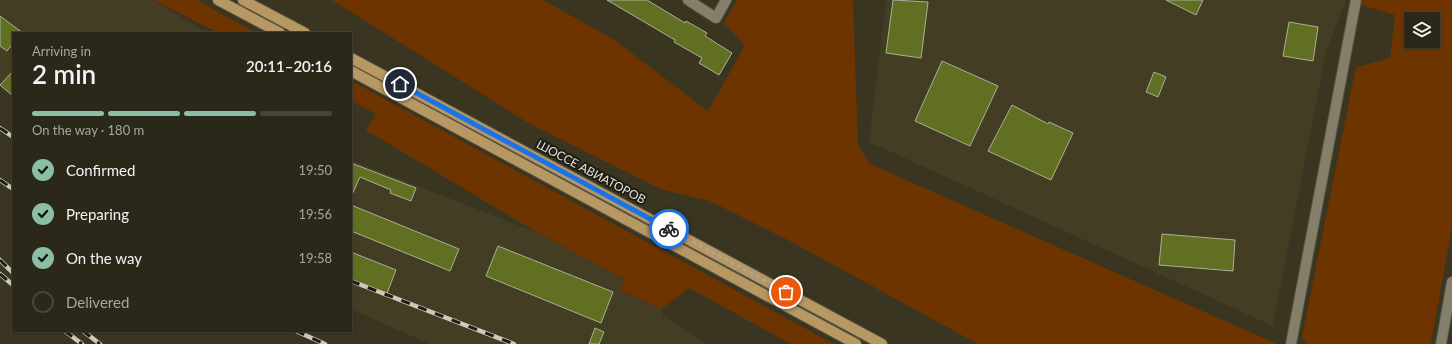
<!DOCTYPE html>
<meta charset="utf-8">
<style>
:root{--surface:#2b2819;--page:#333022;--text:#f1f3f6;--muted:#a6a6a2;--line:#474438;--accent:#8abfa5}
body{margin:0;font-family:Lato,sans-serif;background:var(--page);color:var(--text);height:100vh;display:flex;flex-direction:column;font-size:15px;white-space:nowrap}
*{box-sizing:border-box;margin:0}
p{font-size:13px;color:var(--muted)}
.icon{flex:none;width:22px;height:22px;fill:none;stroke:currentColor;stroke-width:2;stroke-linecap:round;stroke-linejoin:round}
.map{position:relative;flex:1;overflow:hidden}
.panel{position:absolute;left:12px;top:32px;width:340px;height:300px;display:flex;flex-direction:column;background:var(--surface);border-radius:0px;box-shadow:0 1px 3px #0004,0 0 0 1px var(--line)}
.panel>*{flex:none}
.tools{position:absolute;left:1404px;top:12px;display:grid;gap:8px}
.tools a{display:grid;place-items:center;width:36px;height:36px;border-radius:0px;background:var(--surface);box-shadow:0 1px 3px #0004,0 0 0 1px var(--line);font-size:20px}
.pin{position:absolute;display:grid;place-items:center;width:34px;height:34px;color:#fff;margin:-17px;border:2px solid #fff;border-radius:50%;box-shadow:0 1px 4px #0007}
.courier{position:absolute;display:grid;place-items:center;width:40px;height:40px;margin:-20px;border:3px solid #1a73e8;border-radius:50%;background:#fff;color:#222;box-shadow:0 1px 5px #0007}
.summary em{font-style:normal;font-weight:600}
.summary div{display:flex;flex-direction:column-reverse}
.summary{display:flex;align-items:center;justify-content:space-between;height:68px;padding:0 20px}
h1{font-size:26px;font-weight:600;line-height:30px}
.bar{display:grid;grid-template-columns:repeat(4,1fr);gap:6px 4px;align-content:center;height:48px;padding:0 20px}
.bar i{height:5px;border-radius:3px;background:var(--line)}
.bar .selected{background:var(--accent)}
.bar p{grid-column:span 4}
ol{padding:0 20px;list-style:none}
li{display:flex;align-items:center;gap:12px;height:44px}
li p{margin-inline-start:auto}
li .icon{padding:4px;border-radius:50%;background:var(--accent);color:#111;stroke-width:4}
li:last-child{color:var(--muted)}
li i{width:22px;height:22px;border:2px solid var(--line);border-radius:50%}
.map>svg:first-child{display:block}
.built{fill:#433d23}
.green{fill:#6d3400;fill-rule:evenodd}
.building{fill:#606f21;stroke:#aab09a}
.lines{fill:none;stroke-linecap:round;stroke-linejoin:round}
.minor-casing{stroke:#575343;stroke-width:12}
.major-casing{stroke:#575343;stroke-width:12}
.minor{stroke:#847f6a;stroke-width:10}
.major{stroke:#b89862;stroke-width:10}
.rail-casing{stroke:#cdc9bd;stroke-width:4.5}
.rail{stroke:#1e1c14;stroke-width:3;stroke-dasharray:9;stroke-linecap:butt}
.done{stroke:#a9a597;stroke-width:4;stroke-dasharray:0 7.2}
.route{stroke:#1a73e8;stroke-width:5}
.labels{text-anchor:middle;stroke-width:4;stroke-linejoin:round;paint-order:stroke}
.street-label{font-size:12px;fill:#e5e2d7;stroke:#1e1c14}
</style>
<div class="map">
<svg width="1452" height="344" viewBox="0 0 1452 344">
<rect width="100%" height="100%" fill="#393521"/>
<!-- built -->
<path class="built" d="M0,0H153L208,33H13V96L0,85Z
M886,0H1346L1326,52L1273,326L869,142Z
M351,160L538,233L624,279L620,290L661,309L664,317L708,344H429L351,309Z"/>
<!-- green -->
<path class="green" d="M154,0H197L256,33H218Z
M332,0H543L613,39L708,111L745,45L724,23L737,0H853L858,145L870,164L1277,344H978L786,239L710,201L663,190L530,124Z
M1362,0H1452V226L1431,344H1307L1302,337L1356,67L1390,58L1395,15L1361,5ZM1411,19H1433V41H1411Z
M351,81L361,86L834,344H791L689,288L661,309L620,290L624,279L538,233L366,130L376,114L351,101Z"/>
<!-- building -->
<path class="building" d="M607,0H647L685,23L686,21L707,33L705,36L732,53L719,75L699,63L702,58L674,42L675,40Z
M893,0L928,2L921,58L886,53Z
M1166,0H1203L1196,15Z
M0,16L23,33H13V43L7,51L0,46Z
M1289,22L1318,27L1313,61L1283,56Z
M942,61L998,86L970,146L915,121Z
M13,71V96L0,85Z
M1154,72L1166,77L1158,97L1146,92Z
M1012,105L1048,124L1049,122L1073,133L1051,180L988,151Z
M351,163L416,188L411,201L390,193L391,190L360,177L351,197Z
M351,205L459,249L450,271L351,231Z
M1162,234L1235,240L1233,271L1159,265Z
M498,246L613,292L601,323L486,276Z
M351,252L396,270L386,296L351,282Z
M595,328L604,332L599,344H589Z"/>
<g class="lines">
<defs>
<path id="minor" d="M688,0L716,18L726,0
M1291,344L1356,0
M1441,344L1452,282"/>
<path id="major" d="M218,0L280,33
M243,0L305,33
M351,58L882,344
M351,71L856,344"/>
</defs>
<!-- minor casing -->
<use href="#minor" class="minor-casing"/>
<!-- major casing -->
<use href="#major" class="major-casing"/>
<!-- minor -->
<use href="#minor" class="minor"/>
<!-- major -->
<use href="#major" class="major"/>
<defs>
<path id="rail" d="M0,128L13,137
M0,180L13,189
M0,260L13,273
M0,274L13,285
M351,281L514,344
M65,331L82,344
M83,331L100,344
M296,331L325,344"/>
</defs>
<!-- rail casing -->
<use href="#rail" class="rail-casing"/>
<!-- rail -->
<use href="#rail" class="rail"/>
</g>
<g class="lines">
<!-- done -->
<path class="done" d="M669,229L786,292"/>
<!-- route -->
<path class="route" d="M400,84L669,229"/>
</g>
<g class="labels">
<!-- street labels -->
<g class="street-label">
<text transform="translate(591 172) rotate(28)" y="4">ШОССЕ АВИАТОРОВ</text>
</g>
</g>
</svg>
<div class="tools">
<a><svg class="icon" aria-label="layers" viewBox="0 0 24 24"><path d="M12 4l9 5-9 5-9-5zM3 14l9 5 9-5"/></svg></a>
</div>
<div class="pin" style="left:786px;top:292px;background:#ea580c"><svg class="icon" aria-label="bag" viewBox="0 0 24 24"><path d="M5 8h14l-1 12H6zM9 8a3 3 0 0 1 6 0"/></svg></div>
<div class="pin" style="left:400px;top:84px;background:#1f2937"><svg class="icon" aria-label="home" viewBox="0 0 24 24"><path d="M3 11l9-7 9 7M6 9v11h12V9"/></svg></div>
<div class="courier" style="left:669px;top:229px"><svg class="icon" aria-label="bike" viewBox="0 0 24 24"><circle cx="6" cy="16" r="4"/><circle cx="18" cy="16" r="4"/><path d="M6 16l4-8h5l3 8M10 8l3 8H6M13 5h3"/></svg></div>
<section class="panel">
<div class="summary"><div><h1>2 min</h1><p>Arriving in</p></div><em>20:11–20:16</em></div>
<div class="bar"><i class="selected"></i><i class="selected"></i><i class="selected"></i><i></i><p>On the way · 180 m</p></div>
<ol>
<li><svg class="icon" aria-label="check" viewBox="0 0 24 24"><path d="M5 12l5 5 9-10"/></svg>Confirmed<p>19:50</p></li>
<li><svg class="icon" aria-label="check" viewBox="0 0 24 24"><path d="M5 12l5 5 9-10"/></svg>Preparing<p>19:56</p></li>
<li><svg class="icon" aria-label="check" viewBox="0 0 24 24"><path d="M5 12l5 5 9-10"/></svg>On the way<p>19:58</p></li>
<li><i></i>Delivered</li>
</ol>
</section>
</div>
